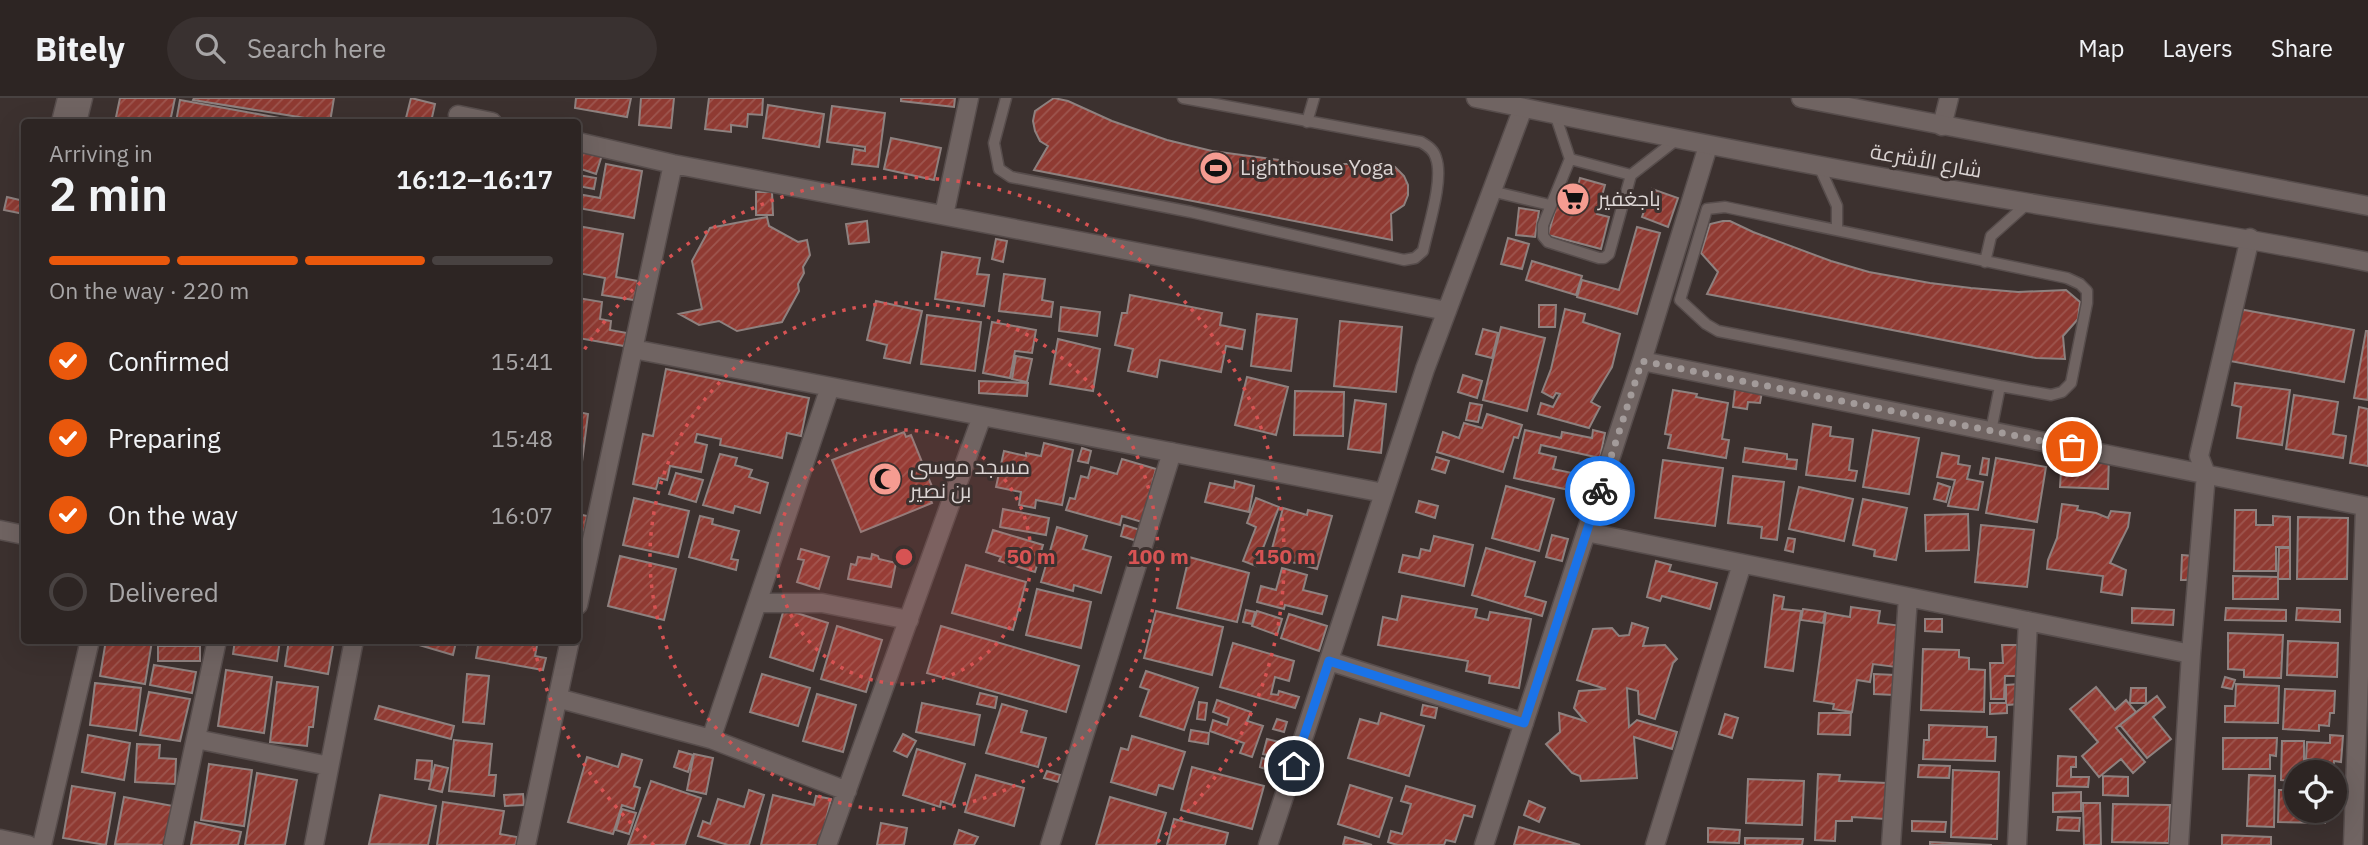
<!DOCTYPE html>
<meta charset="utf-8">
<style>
:root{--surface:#2d2523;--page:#393130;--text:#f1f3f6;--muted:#a7a5a6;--line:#484241;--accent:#ea580c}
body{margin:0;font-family:"IBM Plex Sans",Cairo,sans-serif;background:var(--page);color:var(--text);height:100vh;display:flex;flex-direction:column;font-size:26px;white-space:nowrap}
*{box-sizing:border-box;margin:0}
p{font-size:23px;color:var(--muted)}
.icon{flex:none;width:38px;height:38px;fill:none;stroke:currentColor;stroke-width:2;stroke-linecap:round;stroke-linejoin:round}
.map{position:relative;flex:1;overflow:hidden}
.side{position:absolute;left:21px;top:21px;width:560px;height:525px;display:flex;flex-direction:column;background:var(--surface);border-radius:7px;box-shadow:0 7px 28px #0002,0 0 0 2px var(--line)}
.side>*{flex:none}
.tools{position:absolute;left:2284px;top:662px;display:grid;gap:14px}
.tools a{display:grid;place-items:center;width:63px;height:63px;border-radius:50%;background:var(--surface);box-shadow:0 7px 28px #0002,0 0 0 2px var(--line);font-size:35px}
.pin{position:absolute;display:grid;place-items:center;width:60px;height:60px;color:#fff;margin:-30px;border:4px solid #fff;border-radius:50%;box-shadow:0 2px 7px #0007}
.courier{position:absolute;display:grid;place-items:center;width:70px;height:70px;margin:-35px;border:5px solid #1a73e8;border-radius:50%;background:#fff;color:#222;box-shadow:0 2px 9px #0007}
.head em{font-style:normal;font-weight:600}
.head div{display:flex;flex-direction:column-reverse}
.head{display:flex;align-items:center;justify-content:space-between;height:119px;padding:0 28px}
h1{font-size:46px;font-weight:600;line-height:52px}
.bar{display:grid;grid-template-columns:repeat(4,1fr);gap:10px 7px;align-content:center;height:84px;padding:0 28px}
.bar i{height:9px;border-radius:5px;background:var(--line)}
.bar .on{background:var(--accent)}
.bar p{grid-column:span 4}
ol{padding:0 28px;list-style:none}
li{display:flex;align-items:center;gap:21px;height:77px}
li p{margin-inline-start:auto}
li .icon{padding:7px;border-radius:50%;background:var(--accent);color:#fff;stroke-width:4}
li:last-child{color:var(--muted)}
li i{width:38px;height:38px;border:4px solid var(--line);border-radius:50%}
header{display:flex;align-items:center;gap:42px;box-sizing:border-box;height:98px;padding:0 35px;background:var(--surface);border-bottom:2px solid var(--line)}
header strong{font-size:33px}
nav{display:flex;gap:38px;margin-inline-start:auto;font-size:24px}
.search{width:490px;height:63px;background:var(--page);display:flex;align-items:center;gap:18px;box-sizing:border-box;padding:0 24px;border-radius:38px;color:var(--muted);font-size:26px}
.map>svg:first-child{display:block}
.building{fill:url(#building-hatch);stroke:#8e817f;stroke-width:2}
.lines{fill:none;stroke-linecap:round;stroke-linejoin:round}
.lane-casing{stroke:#574d4c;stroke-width:13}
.street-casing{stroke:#574d4c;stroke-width:21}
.secondary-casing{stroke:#574d4c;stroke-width:21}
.lane{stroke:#706462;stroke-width:10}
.street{stroke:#706462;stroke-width:18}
.secondary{stroke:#706462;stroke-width:18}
.done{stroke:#a39b9a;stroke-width:7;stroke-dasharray:0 12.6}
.route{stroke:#1a73e8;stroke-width:9}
.ring{fill:none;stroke:#d75353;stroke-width:3.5;stroke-dasharray:3.5 7}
.labels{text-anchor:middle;stroke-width:6;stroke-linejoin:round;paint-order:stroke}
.street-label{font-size:21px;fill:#dbd4d3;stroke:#3c312f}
.poi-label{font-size:21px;fill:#dbd4d3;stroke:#3c312f;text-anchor:start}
.centre{fill:#d75353;stroke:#3c312f;stroke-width:3.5}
.ring-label{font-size:21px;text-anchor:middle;font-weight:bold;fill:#d75353;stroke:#3c312f;stroke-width:6;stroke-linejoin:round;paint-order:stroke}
</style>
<header>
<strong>Bitely</strong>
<div class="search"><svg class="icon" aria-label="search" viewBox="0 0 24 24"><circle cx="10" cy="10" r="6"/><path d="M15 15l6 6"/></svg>Search here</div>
<nav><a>Map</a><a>Layers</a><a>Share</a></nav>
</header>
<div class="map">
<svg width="2368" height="747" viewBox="0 0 2368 747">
<defs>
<pattern id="building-hatch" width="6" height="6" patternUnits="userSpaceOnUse" patternTransform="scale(1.75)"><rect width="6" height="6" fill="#8f3a32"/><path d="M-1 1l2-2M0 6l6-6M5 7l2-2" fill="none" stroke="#9e564f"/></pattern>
</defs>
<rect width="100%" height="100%" fill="#3c312f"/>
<!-- building -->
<path class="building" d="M120,0H175L170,24H115Z
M194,0H334L330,24L193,2Z
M411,0L435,6L431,24H405Z
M576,0H631L627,19L575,10Z
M641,0H674L671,30L639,27Z
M709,0H763L762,17L748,16L747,29L731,27V34L705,31Z
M901,0H955L954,9L901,3Z
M1054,0L1068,3L1112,23L1167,42L1212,53L1309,66H1385L1395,69L1404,78L1408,87V97L1404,107L1391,116L1392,142L1034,72L1048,48L1040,43L1035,33L1033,23L1035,13Z
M180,2L285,21L284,24H176Z
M768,7L824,16L819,49L763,40Z
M832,8L885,15L878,69L852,66L854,51L865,53V49L827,44Z
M891,40L941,50L934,82L884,71Z
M580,50L602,57L596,76L578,70Z
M606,66L642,73L634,120L578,110V96L600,100Z
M578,77L596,80L594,91L578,88Z
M1580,80L1605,87L1597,116L1609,119L1601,151L1548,137L1558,102L1573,107Z
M1652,91L1678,100L1668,129L1642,119Z
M756,94H772L773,117H756Z
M7,99L24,103V116L4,112Z
M1519,110L1539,113L1535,139L1516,137Z
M767,119L769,128L798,144L807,142L810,157L803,169L804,175L798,186L799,193L782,224L737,233L719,223L699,227L679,216L702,211L692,163L710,130Z
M867,123L869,144L849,146L846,126Z
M1723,123H1730L1753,134L1831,163L1869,174L1930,185L1971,190L2018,194L2066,192L2080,204L2078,221L2063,238L2065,261L2036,260L1707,196L1718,174L1701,155L1710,126Z
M578,128L623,136L616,179L638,183L634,202L602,197L605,180L578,175Z
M1637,129L1660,135L1637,216L1577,199L1582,182L1619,192Z
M1508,140L1529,146L1522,171L1501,166Z
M996,141L1007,143L1003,164L992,161Z
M942,154L980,160L977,176L989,177L984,208L935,201Z
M1532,163L1582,178L1576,197L1526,182Z
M1004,176L1045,181L1042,202L1053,204L1051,219L999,213Z
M1130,197L1222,215L1220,227L1245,232L1242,251L1226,248L1221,274L1160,262L1157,279L1128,273L1133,251L1115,247L1122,215H1127Z
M578,200L602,204L600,221L611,223L610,232L627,235L624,248L578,240Z
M876,203L922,213L910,265L884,260L887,247L867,242Z
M1539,207H1556L1555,229H1539Z
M1061,209L1100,214L1097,238L1059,233Z
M1565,211L1585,216L1583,224L1620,236L1612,269L1591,304L1600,309L1589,330L1538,316L1541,305L1553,309L1560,296L1556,295L1553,300L1542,294L1551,271Z
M2239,211L2354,232L2344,284L2230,263Z
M1257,216L1297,221L1291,273L1251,268Z
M927,217L981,224L975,273L921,266Z
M1340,223L1402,229L1396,294L1334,288Z
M992,224L1036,232L1032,255L1015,253L1010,280L983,275Z
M1501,229L1545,240L1527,313L1483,302Z
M1483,231L1498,235L1492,260L1476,256Z
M2366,233H2368V302L2354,300Z
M1058,241L1100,251L1093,293L1050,286Z
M1016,258L1032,261L1027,284L1012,281Z
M666,271L809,300L801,338L787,335L782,360L720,347L721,341L697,336L695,344L707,347L701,374L670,368L667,382L659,380L656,391L633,386L643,336L653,338Z
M1463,277L1482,283L1477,300L1458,294Z
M1247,279L1288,289L1276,337L1235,327Z
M979,283L1028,285L1027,298L979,295Z
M2235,285L2290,292L2282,347L2237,340L2241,309L2232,307Z
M1735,291L1762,294L1760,305L1748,304L1747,311L1733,309Z
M1673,292L1697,296L1696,299L1728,305L1722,341L1729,342L1726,360L1668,350L1671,337L1665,336Z
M1295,293L1344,294L1343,338L1294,337Z
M2294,297L2338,304L2333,336L2346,338L2343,360L2286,351Z
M1355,302L1386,306L1381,355L1348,351Z
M1470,305L1482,307L1478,324L1466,322Z
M2359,309L2368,311V368L2350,365Z
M578,314L588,316L582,364L578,363Z
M1487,316L1522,327L1518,340L1514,339L1503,374L1437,354L1443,334L1459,340L1464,325L1482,330Z
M1813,326L1831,329L1830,338L1853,341L1849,372L1857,373L1855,383L1806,377Z
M1525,332L1561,340L1562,334L1592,340L1593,332L1605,335L1600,360L1541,347L1539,355L1556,359L1553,371L1572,375L1569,392L1514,380Z
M1873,332L1919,340L1909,396L1863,389Z
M904,334L906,339L911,337L935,396L929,398L932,405L861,434L832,362Z
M1044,345L1073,352L1062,407L1036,402L1035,410L1019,407L1021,394L996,389L1004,353L1026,358V355L1041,358Z
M1082,350L1091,353L1088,365L1078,363Z
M1745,350L1787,356V361L1797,362L1796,371L1743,364Z
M1942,355L1959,358L1958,366L1970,368L1967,381L1983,384L1978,412L1948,408L1955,382L1937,379Z
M720,356L737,360L735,367L752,372L749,379L768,385L760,415L735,408L733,415L703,407Z
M2062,357L2109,359L2108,391L2060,389Z
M1436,359L1449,363L1445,375L1432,371Z
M1983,360L1989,361L1987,377L1980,376Z
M1996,360L2046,369L2037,424L1986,415Z
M1122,361L1156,371L1142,424L1122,418L1120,427L1066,412L1070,400L1075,401L1081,378L1088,380L1091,369L1117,376Z
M1663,362L1723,370L1715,428L1655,420Z
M676,375L703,382L696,404L669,396Z
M1733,378L1784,384L1777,442L1761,440L1762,429L1728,425Z
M1577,380L1586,384L1580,394L1572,390Z
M1235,383L1254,388L1249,414L1205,404L1210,385L1234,390Z
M1938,385L1950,389L1946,404L1934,401Z
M1506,388L1554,401L1539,453L1492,440Z
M1799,389L1853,401L1844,443L1789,431Z
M634,400L689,413L678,459L623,447Z
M1256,400L1279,409L1256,468L1243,463L1256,429L1247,425Z
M1863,401L1907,410L1896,462L1874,458L1875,452L1853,447Z
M1419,403L1438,408L1435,420L1416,414Z
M2062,406L2078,408L2077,412L2096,415L2108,420L2111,413L2130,415L2128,429L2110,465L2126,472L2122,497L2101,494L2103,478L2047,471L2048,462L2057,440Z
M1283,410L1307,417L1308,412L1332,418L1317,471L1270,458Z
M1003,411L1049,420L1046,437L1000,429Z
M2235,412H2256V427H2273V418L2290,419V449H2276V473H2234Z
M578,416L587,418L584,434L578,433Z
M1968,416L1969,452L1926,453L1925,417Z
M700,418L713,421L712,426L739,433L731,461L738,462L736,472L689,459Z
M2298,419L2348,420L2347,481H2297Z
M1124,427L1140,432L1137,443L1121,438Z
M1981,427L2034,432L2027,489L1975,484Z
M1057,429L1087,438L1083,451L1111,459L1101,495L1074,487L1073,493L1041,484Z
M993,432L1043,447L1035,474L999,463L1001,459L986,454Z
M1552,437L1568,441L1562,463L1546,459Z
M1434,438L1473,447L1464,488L1399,474L1403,457L1419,460L1421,451L1430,453Z
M1788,440L1795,441L1793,454L1785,452Z
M1486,450L1535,464L1525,498L1546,504L1542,518L1472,497Z
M2279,450H2290V481H2278V501H2233V478L2278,479Z
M801,451L829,459L819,491L797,484L804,462L798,461Z
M872,456L878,458L879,461L896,465L891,489L848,481L851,466L856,467L858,459L871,461Z
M2182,457L2193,458V482H2181Z
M620,458L676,471L664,522L608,508Z
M1189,459L1249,475L1237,524L1177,510Z
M1656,463L1671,467L1669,473L1717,485L1710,511L1662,498L1660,503L1647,499Z
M966,467L1026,484L1013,532L952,515Z
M1282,470L1307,477L1303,492L1327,498L1322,516L1285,507L1284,511L1257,504L1261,488L1276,492Z
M1037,491L1091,504L1081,550L1026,537Z
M1774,497L1784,499L1782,511L1801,513L1793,573L1765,569Z
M1402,498L1477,511L1475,519L1488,522L1490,514L1531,521L1519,590L1489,585L1490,578L1466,573L1468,563L1378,547L1383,519L1397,522Z
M1851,509L1880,513L1878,525L1902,528L1896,569L1873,566L1870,584L1857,582L1852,614L1833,611L1834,606L1814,603L1826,515L1850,519Z
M2132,510L2174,512L2173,527L2132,525Z
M2226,510L2286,512V523L2225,522Z
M2297,510L2340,512V524L2296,522Z
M784,511L828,525L813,573L770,559Z
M1803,511L1825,514L1823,525L1801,522Z
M1246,512L1255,514L1252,526L1243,524Z
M1156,513L1223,529L1212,577L1144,560Z
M1257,513L1282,521L1277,537L1252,528Z
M1289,516L1327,528L1319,553L1281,540Z
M1925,521H1942V534L1925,533Z
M1632,525L1648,530L1643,548L1665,547L1677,561L1673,565L1655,621L1639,616L1638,593L1627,590L1629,629L1637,622L1677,634L1672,651L1634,639L1637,680L1581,683L1580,678L1572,675L1546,646L1560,634L1559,615L1585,623L1574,610L1579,593L1606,591L1577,582L1593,531L1612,530L1619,538L1629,537Z
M837,528L882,542L866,594L821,581Z
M941,528L1079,568L1066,614L927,575Z
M2228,535L2283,537L2281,580L2244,579V572L2228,571Z
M106,542L152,543L145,586L100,578Z
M235,542H280L277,563L233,556Z
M289,542H334L328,576L285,568Z
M402,542H467L466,547L456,544L453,557Z
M479,542H538L535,558L546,560L543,572L476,560Z
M2288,543L2338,545L2337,579L2287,577Z
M1233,545L1294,563L1289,583L1275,579L1271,596L1278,597L1279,593L1299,599L1295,610L1220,589Z
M2002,547H2017V578H2005L2004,601H1991L1990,565H2003Z
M158,548H200V563H158Z
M1923,551L1959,552V559L1969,560V571L1985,572L1984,614L1921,612Z
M154,567L196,574L192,595L150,587Z
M226,572L272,579L264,635L218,628Z
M1146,573L1198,590L1184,632L1140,618L1149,592L1140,589Z
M467,576L489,578L484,626L463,624Z
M762,576L810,590L798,628L750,614Z
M1874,576L1895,577L1894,597L1874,596Z
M2225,579L2235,582L2232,591L2222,589Z
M277,584L318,589L313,629H309L307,648L270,644Z
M95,585L141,590L136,633L90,627Z
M2019,586V606L2007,607V615L1990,616V605H2006V587Z
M2236,586L2279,588L2278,625L2225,624V608H2235Z
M2096,589L2115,612L2126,602L2136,614L2116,630L2145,664L2133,675L2121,661L2099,679L2082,658L2098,644L2070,611Z
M2131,590H2146V605H2130Z
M2285,591L2335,593L2334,615H2330L2329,628L2319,627V633L2283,631Z
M149,594L190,601L180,643L140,637Z
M980,595L997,599L995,610L977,606Z
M817,596L856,607L843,654L803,643Z
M2157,598L2165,609L2153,619L2171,641L2147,660L2120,627Z
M1217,602L1251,614L1247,623L1263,628L1252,659L1240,655L1244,645L1210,633L1213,622L1227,627L1229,620L1213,614Z
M1199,604L1207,605L1205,622L1197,621Z
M922,605L980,617L974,647L916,634Z
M1002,606L1027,613L1021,634L1046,640L1038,669L986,655Z
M1423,607L1437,610L1435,620L1421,617Z
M379,608L454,628L451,641L375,621Z
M1381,615L1424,628L1409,678L1348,660L1360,621L1378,626Z
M1819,615H1851L1850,637L1818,636Z
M1725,616L1738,620L1732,640L1719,636Z
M1277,621L1287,624L1284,634L1273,631Z
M1929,627L1987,629V639H1996L1995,663L1923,661L1924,642H1929Z
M1191,632L1209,635L1208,646L1189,643Z
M903,636L916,643L907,659L894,653Z
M88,637L130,645L124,682L82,674Z
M2330,637L2343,638L2341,664L2334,663L2333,674H2316L2317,662L2306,661L2307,644L2330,645Z
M1132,638L1185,654L1173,691L1159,687L1156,697L1111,684L1121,650L1128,652Z
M2223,640H2277L2276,658L2270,657V671H2223Z
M1267,641L1287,646L1283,661L1263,656Z
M454,642L492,646L489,677H496L494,698L449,693Z
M2282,643H2304V664L2315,665V674H2296V683L2281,682Z
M137,646L160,647L159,660L176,661L175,686L135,684Z
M917,651L965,666L952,707L941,703L940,709L903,697Z
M679,653L693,657L688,674L674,669Z
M622,656L642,662L634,688L640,690L634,711L622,707L613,736L568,724L587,659L618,669Z
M694,656L713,660L706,696L687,692Z
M2058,658L2076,659V669H2071V679H2089L2088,689L2057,688Z
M1262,660L1279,665L1276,675L1260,669Z
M417,662L432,663L431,683L415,681Z
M209,666L252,672L244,728L201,722Z
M435,667L448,670L442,694L429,691Z
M1919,667L1950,668L1949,680L1918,679Z
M1192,669L1264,688L1252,731L1181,712Z
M1953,672L1999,674L1997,741L1951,739Z
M1047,673L1060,677L1058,684L1044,680Z
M257,675L297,682L285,747H245Z
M1818,676L1840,677L1839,683L1887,685L1886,721L1852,719V723H1836L1835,743L1815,742Z
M976,677L1024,690L1014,728L965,714Z
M2249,677L2275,678L2274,729L2247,728Z
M2103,678L2128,679V698L2103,697Z
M1748,681L1804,683L1802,727L1746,725Z
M651,683L701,700L685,747H628Z
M1350,687L1392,700L1379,739L1338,726Z
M72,688L115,695L106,747L63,740Z
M1406,688L1475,708L1472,719L1464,717L1455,744L1446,742L1444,747H1397L1388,744L1391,733L1402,736L1411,706L1401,703Z
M749,692L764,697L749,747H728L698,738L703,723L710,726L718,701L744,709Z
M2279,692H2296V712H2325V725L2278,724Z
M2081,694V713L2053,714V695Z
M523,696L524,707L505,708L504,697Z
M380,697L436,708L428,747L369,746Z
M773,697L814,707L816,698L831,701L820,747H761Z
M124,699L173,708L165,747L115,746Z
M1110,699L1166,715L1156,747H1096Z
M1529,703L1545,710L1539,724L1524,717Z
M443,704L504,713L500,736L517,739L516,747H437Z
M2083,705H2100L2101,747H2084Z
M2113,706L2170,707L2169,745L2112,744Z
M622,711L636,715L629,736L616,732Z
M2058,719L2080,720L2079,733L2057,732Z
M1174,721L1228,735L1225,747H1167Z
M1912,723L1946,724L1945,734L1912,733Z
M195,724L241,734L238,747H191Z
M881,725L907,730L904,747H877Z
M1519,729L1580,747H1514Z
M1708,730L1740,732L1739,745L1708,744Z
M959,732L978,739L974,747H954Z
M2222,737L2271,739V747H2222Z
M1345,739L1372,747H1343Z
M1745,740L1803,741L1802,747H1745Z
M1930,744L1992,747H1930Z"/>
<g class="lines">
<defs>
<path id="lane" d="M1006,0L994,45L999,71L1011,79L1191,114L1404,162L1415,160L1423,153C1428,129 1444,82 1436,60C1434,52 1428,48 1421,44L1183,0
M1555,16L1570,61L1631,77L1676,42
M1307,24L1314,0
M1570,61L1543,127V138L1548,144L1599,160H1604L1609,156L1631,77
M1819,68L1837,108V131
M1491,93L1550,107
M1985,164L1991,138L2028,105
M1991,333L2000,288L2051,297L2062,294L2071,285L2087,205V193L2080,186L2067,180L1725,109L1707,111L1680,202L1706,226L1718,233L2000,288"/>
<path id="street" d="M458,17L492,24
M61,24L67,0
M77,24L83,0
M1942,28L1949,0
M578,44L673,66L1447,213
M944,117L969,0
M633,251L1384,395
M1642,263L2368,409
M0,432L24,437
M1586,434L2191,556
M757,505H822L909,522
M578,507L673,66
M1329,563L1524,625
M557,600L711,641L847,693
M196,641L329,668
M711,641L830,289
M0,741L28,747
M42,747L90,542
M173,747L217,542
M314,747L354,542
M526,747L570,542
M827,747L982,318
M1050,747L1172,354
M1268,747L1425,271L1523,10
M1484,747L1642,263L1708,48
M1655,747L1742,466
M1891,747L1908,499
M2017,747L2028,523
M2179,747L2191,556L2206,376L2199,358L2250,140
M2353,747L2365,409"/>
<path id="secondary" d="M1476,0C1660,38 1844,74 2029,105C2142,124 2255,141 2368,164
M1801,0L2368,108"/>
</defs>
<!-- lane casing -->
<use href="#lane" class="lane-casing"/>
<!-- street casing -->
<use href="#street" class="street-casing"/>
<!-- secondary casing -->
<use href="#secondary" class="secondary-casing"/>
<!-- lane -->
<use href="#lane" class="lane"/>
<!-- street -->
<use href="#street" class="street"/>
<!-- secondary -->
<use href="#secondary" class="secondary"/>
</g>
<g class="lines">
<!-- done -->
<path class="done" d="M1600,393L1642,263L2072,349"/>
<!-- route -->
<path class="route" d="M1294,668L1329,563L1524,625L1600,393"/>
</g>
<!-- distance rings -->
<circle cx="904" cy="459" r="127" fill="#d75353" fill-opacity=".12"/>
<g class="ring">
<circle cx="904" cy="459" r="127"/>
<circle cx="904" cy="459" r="254"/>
<path d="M654 747A381 381 0 0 1 533 545M579 260A381 381 0 1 1 1154 747"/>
</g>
<!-- icons -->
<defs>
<symbol id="stadium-disc" viewBox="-11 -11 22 22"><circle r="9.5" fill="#f59c91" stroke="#3c312f"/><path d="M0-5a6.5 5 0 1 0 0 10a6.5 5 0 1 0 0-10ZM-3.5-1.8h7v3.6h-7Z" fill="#111"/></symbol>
<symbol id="supermarket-disc" viewBox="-11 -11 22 22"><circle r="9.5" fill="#f59c91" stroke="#3c312f"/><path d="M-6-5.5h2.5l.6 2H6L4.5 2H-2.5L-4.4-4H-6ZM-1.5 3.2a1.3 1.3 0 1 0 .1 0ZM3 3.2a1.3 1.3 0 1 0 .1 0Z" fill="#111"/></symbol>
<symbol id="mosque-disc" viewBox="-11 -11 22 22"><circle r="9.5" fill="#f59c91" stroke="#3c312f"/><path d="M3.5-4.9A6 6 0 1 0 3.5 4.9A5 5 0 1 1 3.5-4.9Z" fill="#111"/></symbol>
</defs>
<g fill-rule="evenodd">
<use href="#stadium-disc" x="1197" y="51" width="38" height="38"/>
<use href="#supermarket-disc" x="1554" y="82" width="38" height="38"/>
<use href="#mosque-disc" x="866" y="362" width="38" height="38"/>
</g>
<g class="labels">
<!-- street labels -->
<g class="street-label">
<text transform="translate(1926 63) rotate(10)" y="7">شارع الأشرعة</text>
</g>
<!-- poi labels -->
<g class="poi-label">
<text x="1240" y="77">Lighthouse Yoga</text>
<text x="1598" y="108">باجغفير</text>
<text x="910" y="376">مسجد موسى<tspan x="910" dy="24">بن نصير</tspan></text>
</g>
</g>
<circle cx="904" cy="459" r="10" class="centre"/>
<g class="ring-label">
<text x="1031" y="466">50 m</text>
<text x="1158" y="466">100 m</text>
<text x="1285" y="466">150 m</text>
</g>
</svg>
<div class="tools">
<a><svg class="icon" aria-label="locate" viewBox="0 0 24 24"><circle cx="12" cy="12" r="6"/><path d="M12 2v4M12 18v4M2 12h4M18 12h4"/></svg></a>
</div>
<div class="pin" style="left:2072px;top:349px;background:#ea580c"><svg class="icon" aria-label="bag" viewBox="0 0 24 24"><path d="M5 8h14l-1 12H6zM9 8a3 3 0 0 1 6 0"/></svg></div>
<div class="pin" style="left:1294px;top:668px;background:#1f2937"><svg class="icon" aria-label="home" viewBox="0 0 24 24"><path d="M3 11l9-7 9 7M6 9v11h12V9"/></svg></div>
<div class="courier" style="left:1600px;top:393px"><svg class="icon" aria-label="bike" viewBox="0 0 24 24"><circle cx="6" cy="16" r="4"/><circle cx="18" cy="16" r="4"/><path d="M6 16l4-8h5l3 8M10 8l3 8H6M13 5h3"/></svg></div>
<section class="side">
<div class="head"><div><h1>2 min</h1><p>Arriving in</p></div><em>16:12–16:17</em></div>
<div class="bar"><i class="on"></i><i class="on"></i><i class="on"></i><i></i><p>On the way · 220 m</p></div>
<ol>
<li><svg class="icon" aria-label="check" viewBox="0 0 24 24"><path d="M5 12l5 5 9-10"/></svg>Confirmed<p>15:41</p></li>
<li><svg class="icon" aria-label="check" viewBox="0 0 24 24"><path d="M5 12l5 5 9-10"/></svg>Preparing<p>15:48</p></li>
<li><svg class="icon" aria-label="check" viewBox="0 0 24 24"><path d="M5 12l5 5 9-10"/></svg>On the way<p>16:07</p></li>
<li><i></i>Delivered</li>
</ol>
</section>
</div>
